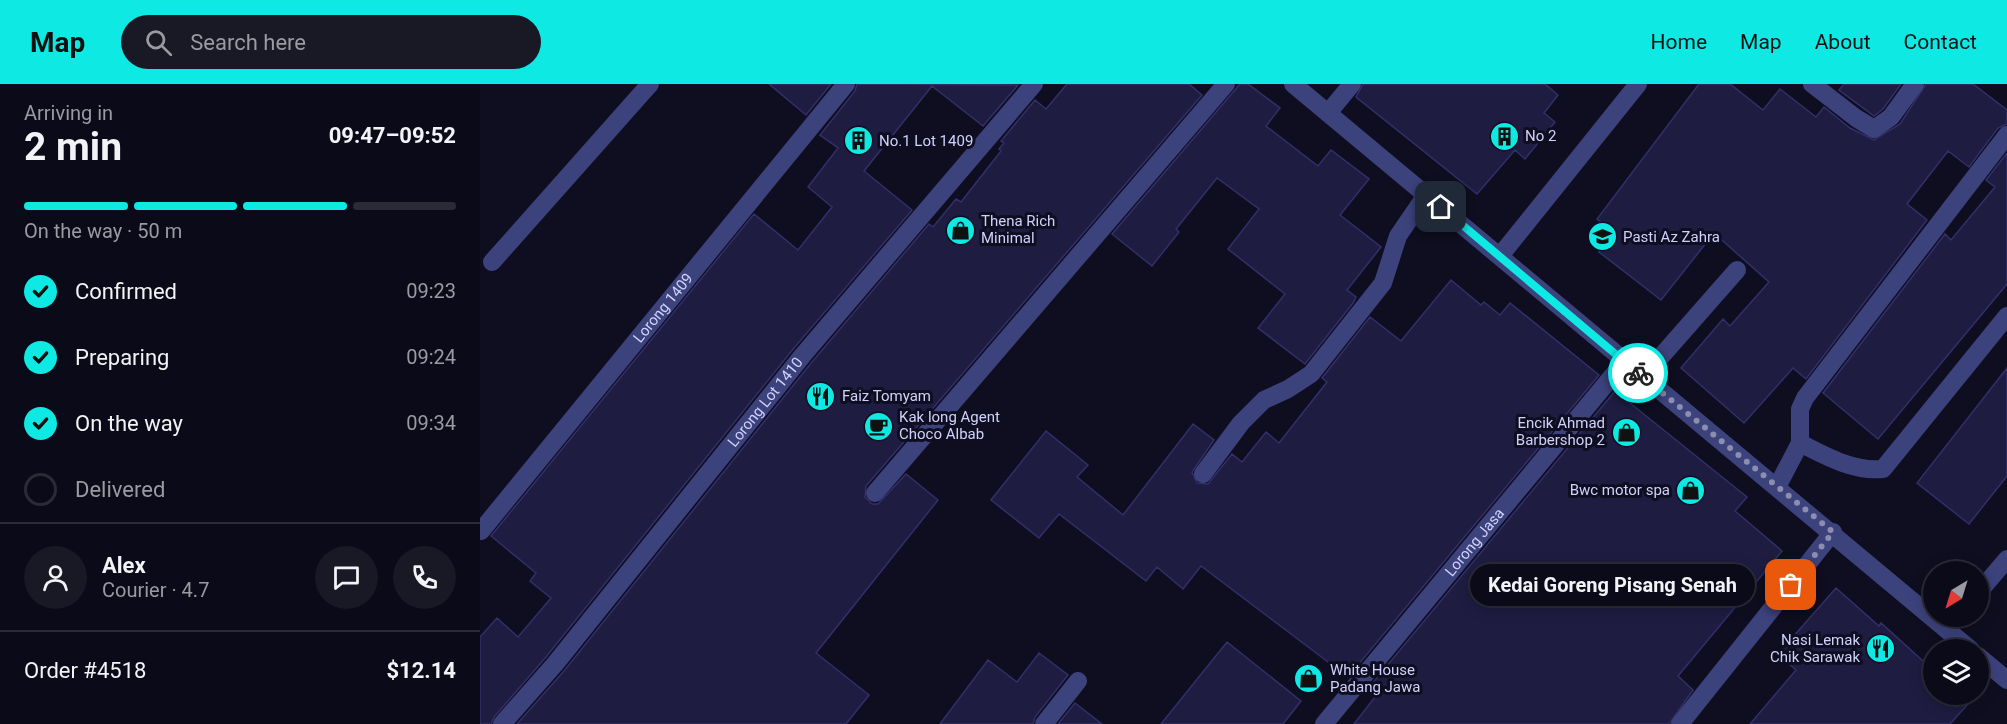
<!DOCTYPE html>
<meta charset="utf-8">
<style>
:root{--surface:#0b0a18;--page:#191825;--text:#f1f3f6;--muted:#9a9aa2;--line:#2b2b37;--accent:#0fe9e3}
body{margin:0;font-family:Roboto,sans-serif;background:var(--page);color:var(--text);height:100vh;display:flex;flex-direction:column;font-size:22px;white-space:nowrap}
*{box-sizing:border-box;margin:0}
p{font-size:20px;color:var(--muted)}
.icon{flex:none;width:33px;height:33px;fill:none;stroke:currentColor;stroke-width:2;stroke-linecap:round;stroke-linejoin:round}
.map{position:relative;flex:1;overflow:hidden}
.sheet{display:flex;flex-direction:column;background:var(--surface);width:480px}
.sheet>*{flex:none}
.needle{width:39px;rotate:218deg}
.controls{position:absolute;left:1443px;top:477px;display:grid;gap:12px}
.controls a{display:grid;place-items:center;width:66px;height:66px;border-radius:50%;background:var(--surface);box-shadow:0 3px 15px #0003,0 0 0 2px var(--line);font-size:30px}
.pin{position:absolute;display:grid;place-items:center;width:51px;height:51px;color:#fff;margin:-26px;border-radius:12px;box-shadow:0 3px 9px #0006}
.courier{position:absolute;display:grid;place-items:center;width:60px;height:60px;margin:-30px;border:4px solid #0fe9e3;border-radius:50%;background:#fff;color:#222;box-shadow:0 2px 8px #0007}
.bubble{position:absolute;height:42px;border-radius:21px;background:var(--surface);box-shadow:0 3px 15px #0003,0 0 0 2px var(--line);font-size:20px;font-weight:700;line-height:42px;text-align:center}
.headline em{font-style:normal;font-weight:700}
.headline div{display:flex;flex-direction:column-reverse}
.headline{display:flex;align-items:center;justify-content:space-between;height:102px;padding:0 24px}
h1{font-size:39px;font-weight:700;line-height:45px}
.bar{display:grid;grid-template-columns:repeat(4,1fr);gap:9px 6px;align-content:center;height:72px;padding:0 24px}
.bar i{height:8px;border-radius:4px;background:var(--line)}
.bar .active{background:var(--accent)}
.bar p{grid-column:span 4}
.line{display:flex;align-items:center;gap:15px;padding:0 24px;border-top:2px solid var(--line)}
.line div{flex:1}
.round{display:grid;place-items:center;flex:none;width:63px;height:63px;border-radius:32px;background:var(--page)}
ol{padding:0 24px;list-style:none}
li{display:flex;align-items:center;gap:18px;height:66px}
li p{margin-inline-start:auto}
li .icon{padding:6px;border-radius:50%;background:var(--accent);color:#111;stroke-width:4}
li:last-child{color:var(--muted)}
li i{width:33px;height:33px;border:3px solid var(--line);border-radius:50%}
header{display:flex;align-items:center;gap:36px;box-sizing:border-box;height:84px;padding:0 30px;background:var(--accent);color:#111}
header strong{font-size:28px}
nav{display:flex;gap:33px;margin-inline-start:auto;font-size:21px}
.search{width:420px;height:54px;background:var(--page);display:flex;align-items:center;gap:15px;box-sizing:border-box;padding:0 21px;border-radius:33px;color:var(--muted);font-size:22px}
main{display:flex;flex:1;min-height:0}
.map>svg:first-child{display:block}
.building{fill:#1e1c40;stroke:#332f6a;stroke-width:1.5}
.lines{fill:none;stroke-linecap:round;stroke-linejoin:round}
.minor{stroke:#3c427c;stroke-width:18}
.done{stroke:#8c8daf;stroke-width:6;stroke-dasharray:0 10.8}
.route{stroke:#0fe9e3;stroke-width:8}
.labels{text-anchor:middle;stroke-width:6;stroke-linejoin:round;paint-order:stroke}
.poi-label{font-size:15px;fill:#d0d1fc;stroke:#0f0e20;text-anchor:start}
.street-label{font-size:15px;fill:#d0d1fc;stroke:#0f0e20}
</style>
<header>
<strong>Map</strong>
<div class="search"><svg class="icon" aria-label="search" viewBox="0 0 24 24"><circle cx="10" cy="10" r="6"/><path d="M15 15l6 6"/></svg>Search here</div>
<nav><a>Home</a><a>Map</a><a>About</a><a>Contact</a></nav>
</header>
<main>
<section class="sheet">
<div class="headline"><div><h1>2 min</h1><p>Arriving in</p></div><em>09:47–09:52</em></div>
<div class="bar"><i class="active"></i><i class="active"></i><i class="active"></i><i></i><p>On the way · 50 m</p></div>
<ol>
<li><svg class="icon" aria-label="check" viewBox="0 0 24 24"><path d="M5 12l5 5 9-10"/></svg>Confirmed<p>09:23</p></li>
<li><svg class="icon" aria-label="check" viewBox="0 0 24 24"><path d="M5 12l5 5 9-10"/></svg>Preparing<p>09:24</p></li>
<li><svg class="icon" aria-label="check" viewBox="0 0 24 24"><path d="M5 12l5 5 9-10"/></svg>On the way<p>09:34</p></li>
<li><i></i>Delivered</li>
</ol>
<div class="line" style="height:108px"><a class="round"><svg class="icon" aria-label="person" viewBox="0 0 24 24"><circle cx="12" cy="8" r="4"/><path d="M4 21q1-7 8-7t8 7"/></svg></a><div><b>Alex</b><p>Courier · 4.7</p></div><a class="round"><svg class="icon" aria-label="chat" viewBox="0 0 24 24"><path d="M4 5h16v11H9l-5 4z"/></svg></a><a class="round"><svg class="icon" aria-label="phone" viewBox="0 0 24 24"><path d="M5 4h4l2 5-3 2q2 4 5 5l2-3 5 2v4C11 20 4 13 5 4z"/></svg></a></div>
<div class="line" style="height:78px"><div>Order #4518</div><b>$12.14</b></div>
</section>
<div class="map">
<svg width="1527" height="640" viewBox="0 0 1527 640">
<rect width="100%" height="100%" fill="#0f0e20"/>
<!-- building -->
<path class="building" d="M289,0H351L326,31Z
M377,0L538,1L503,42L452,2L384,87L432,126L314,264L66,573L14,633L11,640H0V553L17,534L38,553L71,514L50,497L56,489L11,452L274,130L318,166L352,123L328,103L358,64L340,51L375,7Z
M587,0H709L722,11L386,402L385,413L392,420H398L426,390L458,416L336,569L389,611L366,640H37L84,587L332,278L449,140L453,143L476,115L481,118L521,67L519,65L524,59L521,57L555,16L566,25Z
M760,0H768L800,24L786,42L838,82L851,66L889,95L860,131L901,163L867,206L876,213L873,219L825,280L778,244L805,210L748,165L779,125L737,94L696,145L699,148L672,182L632,150Z
M883,0H1065L1078,11L1064,29L1075,38L1045,75L1035,66L997,110L876,13Z
M1219,0H1250L1283,26L1300,5L1336,33L1344,23L1370,44L1394,56L1420,40L1446,0H1493L1527,26V40L1518,44L1489,83L1468,67L1427,120L1447,136L1326,295L1313,284L1264,339L1201,284L1243,235L1250,242L1289,198L1234,149L1181,216L1119,168L1134,148L1117,135Z
M1364,0H1421L1403,25L1394,32L1359,6Z
M1527,69V200L1398,355L1343,309L1465,150L1471,156L1515,103L1506,96Z
M971,196L1001,221L1004,218L1020,231L1030,219L1119,291L868,593L721,482L703,505L677,483L666,497L579,430L559,454L511,416L566,347L608,381L597,393L643,431L713,340L734,356L712,388L717,399L728,400L752,370L762,378L786,348L799,359L847,298L842,294L890,233L921,257Z
M1527,284V392L1489,440L1437,399Z
M1135,307L1267,413L1255,427L1302,467L1198,592L1213,606L1189,640H874L895,613L886,607Z
M1356,504L1399,542L1401,539L1454,587V610H1497L1470,640H1270L1316,586L1298,570Z
M747,558L821,617L803,640H681Z
M559,569L588,591L555,633L553,640H460L508,576L537,598Z
M595,619L622,640H578Z"/>
<g class="lines">
<!-- minor -->
<g class="minor">
<path d="M813,0L1491,566"/>
<path d="M1332,0L1376,34L1394,45L1411,33L1435,0"/>
<path d="M848,29L872,0"/>
<path d="M1020,172L1158,0"/>
<path d="M12,178L170,0"/>
<path d="M1163,293L1257,186"/>
<path d="M1320,359C1345,372 1374,388 1403,385L1527,232"/>
<path d="M723,390L761,339L784,316L808,305L831,290L903,199L918,152L946,111"/>
<path d="M1297,403L1320,359V325L1325,314L1527,51"/>
<path d="M395,409L746,0"/>
<path id="s1" d="M1,447L366,0"/>
<path d="M1498,509L1527,475"/>
<path d="M1498,572L1527,596"/>
<path id="s2" d="M22,640L75,580L323,271L554,0"/>
<path d="M564,640L598,597"/>
<path id="s3" d="M844,640L1144,278"/>
<path d="M1200,640L1353,448"/>
</g>
</g>
<g class="lines">
<!-- done -->
<path class="done" d="M1158,289L1353,448L1311,501"/>
<!-- route -->
<path class="route" d="M961,123L1158,289"/>
</g>
<!-- icons -->
<defs>
<symbol id="building-disc" viewBox="-11 -11 22 22"><circle r="9.5" fill="#0fe9e3" stroke="#0f0e20"/><path d="M-4-6H4V6H1V3H-1V6H-4ZM-2.5-4.3h1.7v1.8h-1.7ZM.8-4.3h1.7v1.8H.8ZM-2.5-1h1.7V.8h-1.7ZM.8-1h1.7V.8H.8Z" fill="#111"/></symbol>
<symbol id="shop-disc" viewBox="-11 -11 22 22"><circle r="9.5" fill="#0fe9e3" stroke="#0f0e20"/><path d="M-5-2.5h2.3a2.7 3.5 0 0 1 5.4 0H5L5.5 6h-11ZM-1.5-2.5h3a1.5 2.3 0 0 0-3 0Z" fill="#111"/></symbol>
<symbol id="school-disc" viewBox="-11 -11 22 22"><circle r="9.5" fill="#0fe9e3" stroke="#0f0e20"/><path d="M0-5L7-2L0 1L-7-2ZM-4 1L0 2.5L4 1V4Q0 6-4 4Z" fill="#111"/></symbol>
<symbol id="restaurant-disc" viewBox="-11 -11 22 22"><circle r="9.5" fill="#0fe9e3" stroke="#0f0e20"/><path d="M-5-6h1v4h1v-4h1v4h1v-4h1v5L-1.5 .5V6h-2V.5L-5-1ZM5-6V6H3V1.5H1.5Q1.5-4 5-6Z" fill="#111"/></symbol>
<symbol id="cafe-disc" viewBox="-11 -11 22 22"><circle r="9.5" fill="#0fe9e3" stroke="#0f0e20"/><path d="M-5.5-4.5H6V0H3Q3 3.5 0 3.5H-2.5Q-5.5 3.5-5.5 0ZM3-3.2v2h1.7v-2ZM-6 4.5H4V6H-6Z" fill="#111"/></symbol>
</defs>
<g fill-rule="evenodd">
<use href="#building-disc" x="1008" y="36" width="33" height="33"/>
<use href="#building-disc" x="362" y="40" width="33" height="33"/>
<use href="#shop-disc" x="464" y="130" width="33" height="33"/>
<use href="#school-disc" x="1106" y="136" width="33" height="33"/>
<use href="#restaurant-disc" x="324" y="296" width="33" height="33"/>
<use href="#cafe-disc" x="382" y="326" width="33" height="33"/>
<use href="#shop-disc" x="1130" y="332" width="33" height="33"/>
<use href="#shop-disc" x="1194" y="390" width="33" height="33"/>
<use href="#restaurant-disc" x="1384" y="548" width="33" height="33"/>
<use href="#shop-disc" x="812" y="578" width="33" height="33"/>
</g>
<g class="labels">
<!-- poi labels -->
<g class="poi-label">
<text x="1045" y="57">No 2</text>
<text x="399" y="62">No.1 Lot 1409</text>
<text x="501" y="142">Thena Rich<tspan x="501" dy="17">Minimal</tspan></text>
<text x="1143" y="158">Pasti Az Zahra</text>
<text x="362" y="317">Faiz Tomyam</text>
<text x="419" y="338">Kak long Agent<tspan x="419" dy="17">Choco Albab</tspan></text>
<text x="1125" y="344" text-anchor="end">Encik Ahmad<tspan x="1125" dy="17">Barbershop 2</tspan></text>
<text x="1190" y="411" text-anchor="end">Bwc motor spa</text>
<text x="1380" y="561" text-anchor="end">Nasi Lemak<tspan x="1380" dy="17">Chik Sarawak</tspan></text>
<text x="850" y="591">White House<tspan x="850" dy="17">Padang Jawa</tspan></text>
</g>
<!-- street labels -->
<g class="street-label">
<text dy="5" stroke="none"><textPath href="#s1" startOffset="288">Lorong 1409</textPath></text>
<text dy="5" stroke="none"><textPath href="#s2" startOffset="416">Lorong Lot 1410</textPath></text>
<text dy="5" stroke="none"><textPath href="#s3" startOffset="236">Lorong Jasa</textPath></text>
</g>
</g>
</svg>
<div class="controls">
<a><svg class="needle" viewBox="-14 -14 28 28"><path d="M0-13l5 13h-10z" fill="#e53935"/><path d="M0 13l5-13h-10z" fill="#9a9aa2"/></svg></a>
<a><svg class="icon" aria-label="layers" viewBox="0 0 24 24"><path d="M12 4l9 5-9 5-9-5zM3 14l9 5 9-5"/></svg></a>
</div>
<div class="pin" style="left:1311px;top:501px;background:#ea580c"><svg class="icon" aria-label="bag" viewBox="0 0 24 24"><path d="M5 8h14l-1 12H6zM9 8a3 3 0 0 1 6 0"/></svg></div>
<div class="pin" style="left:961px;top:123px;background:#1f2937"><svg class="icon" aria-label="home" viewBox="0 0 24 24"><path d="M3 11l9-7 9 7M6 9v11h12V9"/></svg></div>
<div class="courier" style="left:1158px;top:289px"><svg class="icon" aria-label="bike" viewBox="0 0 24 24"><circle cx="6" cy="16" r="4"/><circle cx="18" cy="16" r="4"/><path d="M6 16l4-8h5l3 8M10 8l3 8H6M13 5h3"/></svg></div>
<div class="bubble" style="left:990px;top:480px;width:285px">Kedai Goreng Pisang Senah</div>
</div>
</main>
